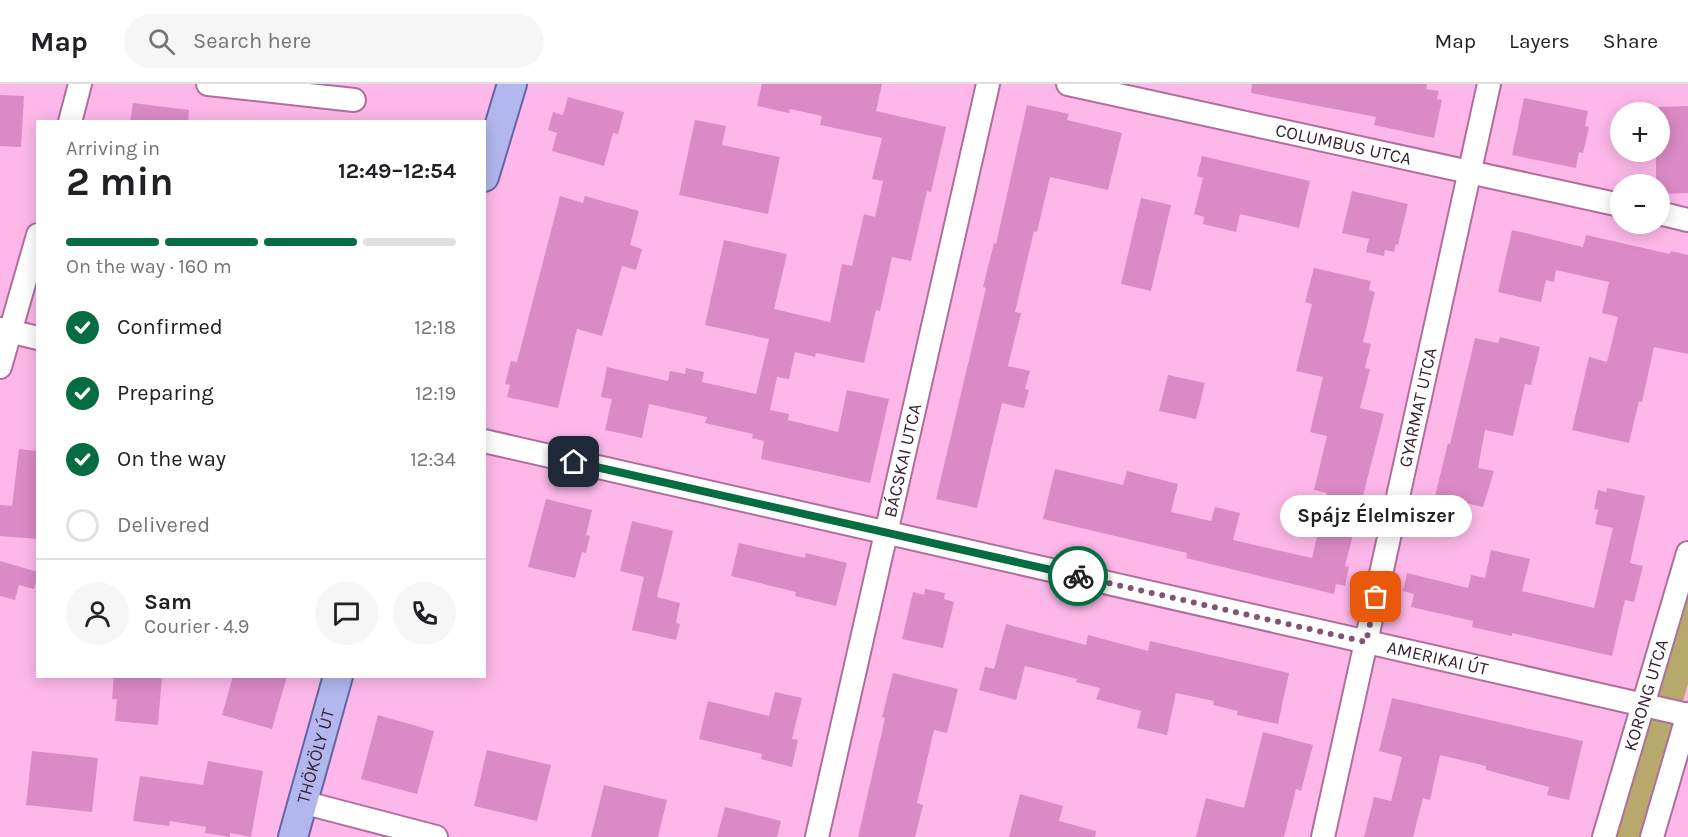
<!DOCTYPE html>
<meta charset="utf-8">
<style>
:root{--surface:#fff;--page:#f6f6f6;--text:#202124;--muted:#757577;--line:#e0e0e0;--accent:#066c42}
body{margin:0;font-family:Karla,sans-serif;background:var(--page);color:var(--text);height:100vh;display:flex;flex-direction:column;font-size:22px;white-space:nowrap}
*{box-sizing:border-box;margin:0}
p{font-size:20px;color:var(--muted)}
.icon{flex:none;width:33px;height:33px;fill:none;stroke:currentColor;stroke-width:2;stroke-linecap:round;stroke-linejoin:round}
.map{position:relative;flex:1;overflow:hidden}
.drawer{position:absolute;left:36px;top:36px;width:450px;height:558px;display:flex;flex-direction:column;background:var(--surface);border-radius:0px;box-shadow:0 3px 15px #0003}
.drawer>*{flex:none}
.controls{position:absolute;left:1610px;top:18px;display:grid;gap:12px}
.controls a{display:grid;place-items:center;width:60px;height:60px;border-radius:50%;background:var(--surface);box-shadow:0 3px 15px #0003;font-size:30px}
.pin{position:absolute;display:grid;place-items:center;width:51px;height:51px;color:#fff;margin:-26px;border-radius:12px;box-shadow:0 3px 9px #0006}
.courier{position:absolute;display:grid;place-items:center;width:60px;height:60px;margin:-30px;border:4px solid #066c42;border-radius:50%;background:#fff;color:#222;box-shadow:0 2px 8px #0007}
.bubble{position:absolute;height:42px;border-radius:21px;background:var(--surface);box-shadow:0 3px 15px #0003;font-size:20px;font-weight:700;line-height:42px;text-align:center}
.overview em{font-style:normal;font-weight:700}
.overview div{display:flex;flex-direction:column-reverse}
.overview{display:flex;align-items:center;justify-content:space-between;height:102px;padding:0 30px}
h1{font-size:39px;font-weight:700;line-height:45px}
.bar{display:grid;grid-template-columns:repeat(4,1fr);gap:9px 6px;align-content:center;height:72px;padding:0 30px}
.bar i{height:8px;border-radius:4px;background:var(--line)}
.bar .current{background:var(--accent)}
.bar p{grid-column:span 4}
.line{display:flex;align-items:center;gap:15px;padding:0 30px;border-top:2px solid var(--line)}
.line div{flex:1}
.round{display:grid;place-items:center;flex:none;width:63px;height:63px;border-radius:32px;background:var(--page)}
ol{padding:0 30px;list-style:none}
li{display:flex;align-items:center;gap:18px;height:66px}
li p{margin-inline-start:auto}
li .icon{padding:6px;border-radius:50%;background:var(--accent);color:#fff;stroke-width:4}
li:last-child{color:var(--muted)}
li i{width:33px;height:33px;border:3px solid var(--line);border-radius:50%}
header{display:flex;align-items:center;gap:36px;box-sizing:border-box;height:84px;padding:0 30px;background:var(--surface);border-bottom:2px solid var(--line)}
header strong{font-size:28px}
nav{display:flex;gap:33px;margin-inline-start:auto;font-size:21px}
.search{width:420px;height:54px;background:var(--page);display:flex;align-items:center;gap:15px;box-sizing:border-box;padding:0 21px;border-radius:33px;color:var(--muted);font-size:22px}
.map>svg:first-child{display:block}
.green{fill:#b6a96b}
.building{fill:#db8ac5}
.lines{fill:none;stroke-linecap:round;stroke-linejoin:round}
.minor-casing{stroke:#af6f9d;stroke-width:26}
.major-casing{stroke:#6764a6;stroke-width:32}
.minor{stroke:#fff;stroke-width:22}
.major{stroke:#b2b8ee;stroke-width:28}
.done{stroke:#7f5573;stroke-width:6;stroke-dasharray:0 10.8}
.route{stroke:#066c42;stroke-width:8}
.labels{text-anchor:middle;stroke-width:4.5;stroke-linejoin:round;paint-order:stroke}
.street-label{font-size:18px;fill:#3b2034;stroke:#fdb8e9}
</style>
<header>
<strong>Map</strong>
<div class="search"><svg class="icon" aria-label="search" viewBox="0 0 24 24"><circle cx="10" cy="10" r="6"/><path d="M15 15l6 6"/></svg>Search here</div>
<nav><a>Map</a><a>Layers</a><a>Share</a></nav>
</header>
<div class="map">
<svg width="1688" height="753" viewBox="0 0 1688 753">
<rect width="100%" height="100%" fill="#fdb8e9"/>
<!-- green -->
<path class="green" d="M1688,497V600L1643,753H1613Z"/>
<!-- building -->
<path class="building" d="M762,0H882L876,27L946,43L931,108L927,107L911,177L892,173L880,227L876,226L864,279L816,269L815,273L795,268L789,295L777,293L770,326L789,330L788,336L838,348L847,306L889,315L870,399L761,375L764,357L752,354L753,350L705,339L707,333L649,320L642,354L605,346L612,315L601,313L607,283L668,297L670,287L685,290L686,284L704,288L702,298L756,310L769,255L705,241L724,156L787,170L774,225L830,238L842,180L852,182L864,130L875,133L883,97L872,95L882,54L820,41L822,32L790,25L789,29L757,22Z
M1252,0H1427L1426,5L1439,7L1437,15L1442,16L1434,54L1374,41L1376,33L1251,9Z
M0,11L24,12L21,63L0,62Z
M568,13L624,28L618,50L613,49L604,82L552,67L557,49L548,46L553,28L563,31Z
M1524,14L1588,27L1585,42L1589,43L1583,69L1579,68L1576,84L1512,71Z
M133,19L189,26L188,38H130Z
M1027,21L1069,30L1067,36L1122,49L1108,106L1050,93L1037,148L1034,147L1015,228L1021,229L1008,282L1030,287L1025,305L1029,306L1024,324L1002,319L977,424L936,415L986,204L983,203L994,159L996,160Z
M1688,22V109L1659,110V100H1656V68H1659V23Z
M695,36L726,42L722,61L780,73L768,130L679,111Z
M1202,72L1310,97L1299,144L1240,130L1236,148L1203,140L1204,133L1194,130L1203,94L1197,92Z
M1352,107L1408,120L1398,161L1396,160L1394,168L1385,166L1384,172L1366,168L1369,155L1342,149Z
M560,112L583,119L585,112L639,127L630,161L642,165L636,186L622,182L602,252L577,245L558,324L507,313L510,301L505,300L511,277L517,278Z
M1141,114L1171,121L1151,207L1121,200Z
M1512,146L1583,163L1586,151L1670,170L1671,167L1688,171V270L1654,263L1642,318L1639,317L1629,359L1572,346L1589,273L1607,278L1618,233L1602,229L1609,198L1556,186L1554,198L1546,196L1541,218L1498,208Z
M1314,184L1371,197L1369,206L1375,208L1363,258L1371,260L1365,284L1370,285L1360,324L1384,330L1345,482L1349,483L1345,502L1336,500L1334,510L1186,474L1187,469L1043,435L1055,385L1123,401L1127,387L1178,400L1171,428L1211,437L1215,423L1240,429L1233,456L1312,474L1327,409L1314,406L1327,352L1310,348L1323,293L1296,287L1312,220L1305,218Z
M1500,253L1540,263L1531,301L1525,300L1513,352L1485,346L1478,384L1494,387L1483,423L1435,412L1448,359L1450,360L1475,254L1498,259Z
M1168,291L1205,299L1196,335L1159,327Z
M19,365L38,367V455L0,452V421L12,422Z
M1607,404L1645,412L1630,479L1643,482L1634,518L1625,516L1612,572L1512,549V552L1472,543L1473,537L1411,523L1414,510L1403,507L1407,489L1468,504L1471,491L1485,494L1491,466L1530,475L1522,507L1594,524L1613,444L1595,440L1598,426L1594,425L1598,406L1606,408Z
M546,415L592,426L586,451L590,452L586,469L582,468L575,494L528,483Z
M632,437L673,447L657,513L680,519L676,539L680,540L676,556L632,546L644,493L620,487Z
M739,459L805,474L806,469L847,479L836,522L795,512L796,508L731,492Z
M0,477L38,488L34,505L19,501L15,516L0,512Z
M925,505L945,509L944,515L954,518L943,564L902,555L913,508L924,511Z
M1006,540L1086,561L1088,551L1148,567L1150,557L1289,589L1278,640L1237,631L1238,627L1213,621L1214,617L1176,609L1167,651L1137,644L1141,627L1096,615L1100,604L1076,598L1077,595L1025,582L1016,616L979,606L985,583L994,585Z
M893,589L958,605L947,649L934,646L917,719L923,721L915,753H858L885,634L882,633Z
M114,592H162L158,641L115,637L117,615H112Z
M233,592H287L272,645L222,631Z
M775,608L802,614L792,655L798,656L792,683L761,675L762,670L699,655L708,617L769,632Z
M1392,614L1583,657L1569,716L1547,711L1549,703L1486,686V682L1440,671L1430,716L1423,714L1413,753H1364L1374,713L1391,717L1402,673L1379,667Z
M378,631L434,647L417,710L361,695Z
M1263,648L1313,661L1301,707L1296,705L1284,753H1196L1206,714L1244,724Z
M487,666L551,681L537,737L474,722Z
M32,667L98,674L92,728L26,721Z
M208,677L263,687L251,753L230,749V753L205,749L206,743L170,737L169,742L133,737L140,692L203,701Z
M604,701L667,716L658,753H591Z
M1020,710L1063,722L1059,737L1096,747L1095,753H1009Z
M725,723L781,737L777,753H717Z"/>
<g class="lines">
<defs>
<g id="minor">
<path d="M208,0L354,16"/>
<path id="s1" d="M1068,0L1620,121"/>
<path d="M70,38L80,0"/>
<path d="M1659,129L1688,136"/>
<path d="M0,245L38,254"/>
<path d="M0,283L38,151"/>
<path id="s2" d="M484,357L1688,631"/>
<path d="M302,718L436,753"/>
<path id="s3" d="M817,753L988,0"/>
<path id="s4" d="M1323,753L1489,0"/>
<path id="s5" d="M1604,753L1688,469"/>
<path d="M1652,753L1688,630"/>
</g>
<g id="major">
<path d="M484,93L512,0"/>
<path id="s6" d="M293,753L338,592"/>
</g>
</defs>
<!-- minor casing -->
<use href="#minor" class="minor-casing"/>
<!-- major casing -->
<use href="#major" class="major-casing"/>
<!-- minor -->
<use href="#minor" class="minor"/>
<!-- major -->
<use href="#major" class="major"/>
</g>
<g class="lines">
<!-- done -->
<path class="done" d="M1078,492L1366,558L1376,513"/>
<!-- route -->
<path class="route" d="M574,378L1078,492"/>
</g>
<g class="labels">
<!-- street labels -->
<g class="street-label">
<text dy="6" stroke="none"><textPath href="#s1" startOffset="282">COLUMBUS UTCA</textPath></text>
<text dy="6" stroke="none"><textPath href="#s4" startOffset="440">GYARMAT UTCA</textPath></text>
<text dy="6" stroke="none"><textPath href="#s3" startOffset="386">BÁCSKAI UTCA</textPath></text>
<text dy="6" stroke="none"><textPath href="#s2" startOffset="978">AMERIKAI ÚT</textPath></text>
<text dy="6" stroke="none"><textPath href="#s5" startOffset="148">KORONG UTCA</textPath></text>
<text dy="6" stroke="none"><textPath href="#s6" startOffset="84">THÖKÖLY ÚT</textPath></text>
</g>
</g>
</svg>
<div class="controls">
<a>+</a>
<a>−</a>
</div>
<div class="pin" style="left:1376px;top:513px;background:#ea580c"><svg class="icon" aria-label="bag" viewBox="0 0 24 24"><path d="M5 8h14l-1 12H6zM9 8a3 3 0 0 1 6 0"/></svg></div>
<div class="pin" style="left:574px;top:378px;background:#1f2937"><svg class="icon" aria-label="home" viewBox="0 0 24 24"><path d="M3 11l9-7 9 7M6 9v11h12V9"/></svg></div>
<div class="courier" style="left:1078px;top:492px"><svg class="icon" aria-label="bike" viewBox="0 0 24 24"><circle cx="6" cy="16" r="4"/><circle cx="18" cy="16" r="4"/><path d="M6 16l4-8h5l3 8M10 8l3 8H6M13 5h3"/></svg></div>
<div class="bubble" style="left:1280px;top:411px;width:192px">Spájz Élelmiszer</div>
<section class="drawer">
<div class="overview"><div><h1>2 min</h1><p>Arriving in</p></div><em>12:49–12:54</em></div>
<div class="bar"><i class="current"></i><i class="current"></i><i class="current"></i><i></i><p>On the way · 160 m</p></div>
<ol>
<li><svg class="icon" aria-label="check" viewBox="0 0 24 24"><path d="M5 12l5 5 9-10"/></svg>Confirmed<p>12:18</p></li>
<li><svg class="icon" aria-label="check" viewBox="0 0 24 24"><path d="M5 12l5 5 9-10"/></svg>Preparing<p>12:19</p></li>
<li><svg class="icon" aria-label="check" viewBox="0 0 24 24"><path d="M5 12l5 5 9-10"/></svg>On the way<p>12:34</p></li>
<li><i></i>Delivered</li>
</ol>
<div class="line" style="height:108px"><a class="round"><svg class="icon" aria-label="person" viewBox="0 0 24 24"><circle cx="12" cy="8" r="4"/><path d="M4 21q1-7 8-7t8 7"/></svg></a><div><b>Sam</b><p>Courier · 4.9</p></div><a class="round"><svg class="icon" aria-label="chat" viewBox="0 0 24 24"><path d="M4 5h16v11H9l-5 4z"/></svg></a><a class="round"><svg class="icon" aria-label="phone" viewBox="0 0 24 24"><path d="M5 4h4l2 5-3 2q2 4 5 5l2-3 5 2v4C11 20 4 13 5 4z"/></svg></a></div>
</section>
</div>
